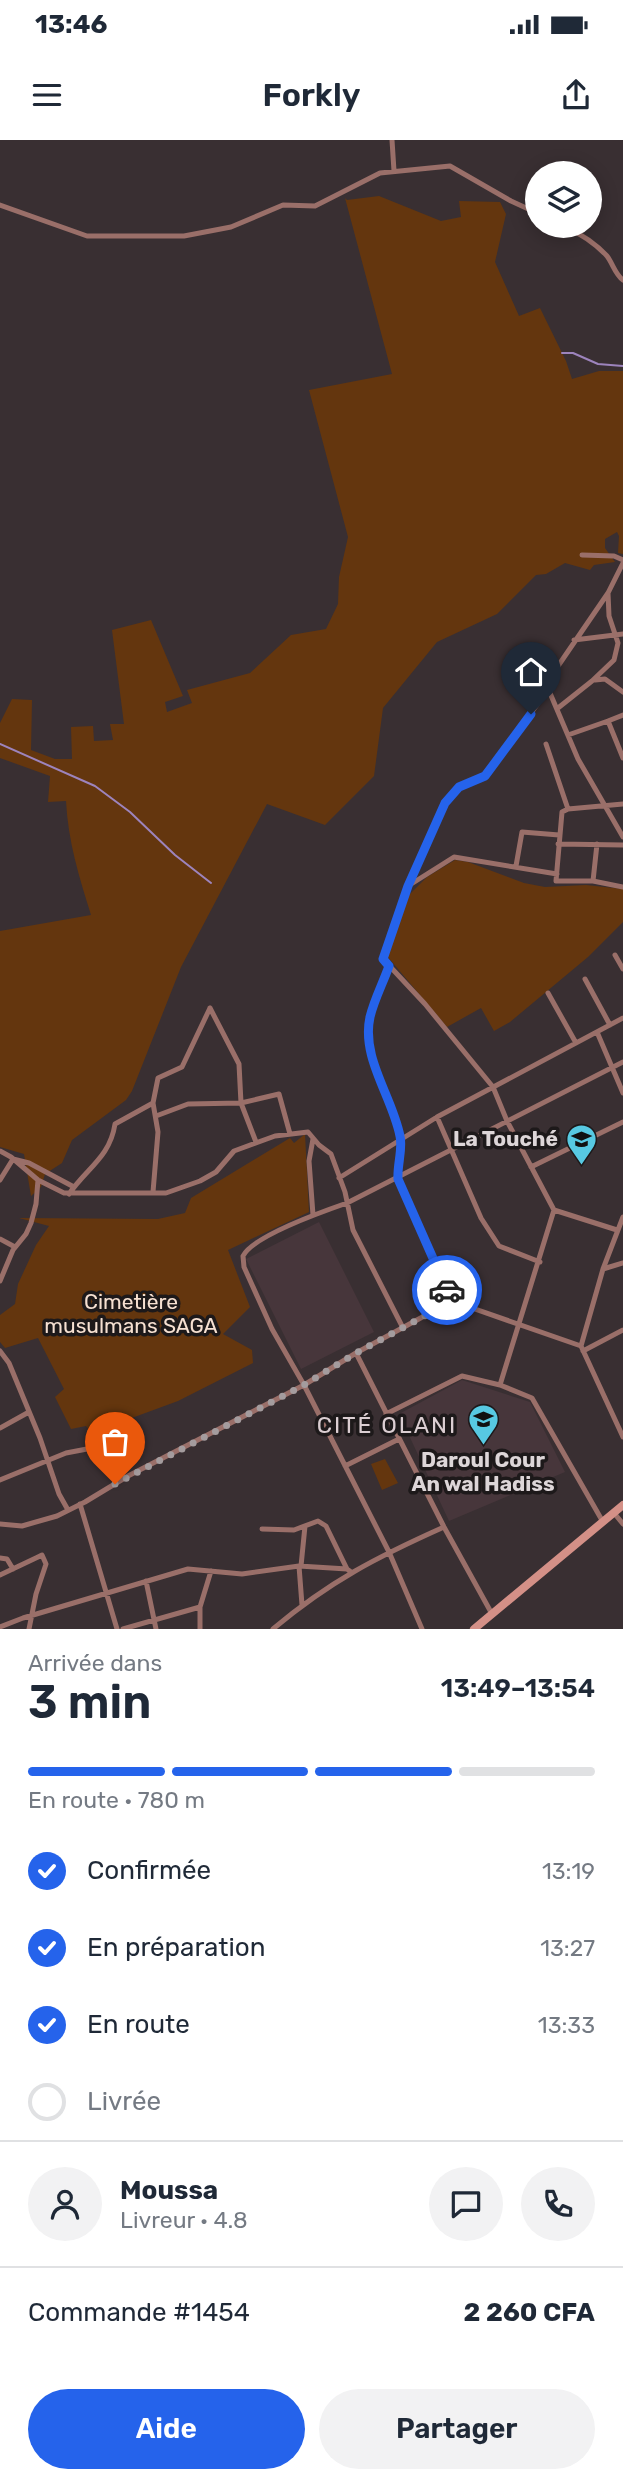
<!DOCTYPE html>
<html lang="fr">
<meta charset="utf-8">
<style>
:root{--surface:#fff;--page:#f2f2f3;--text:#1f2937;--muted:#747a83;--line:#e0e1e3;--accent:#2563eb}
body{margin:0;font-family:Rubik,sans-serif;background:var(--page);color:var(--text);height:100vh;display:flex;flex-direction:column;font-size:26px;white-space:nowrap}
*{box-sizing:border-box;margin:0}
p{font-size:23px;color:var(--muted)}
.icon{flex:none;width:38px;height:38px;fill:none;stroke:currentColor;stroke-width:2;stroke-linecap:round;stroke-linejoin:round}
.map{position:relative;height:1489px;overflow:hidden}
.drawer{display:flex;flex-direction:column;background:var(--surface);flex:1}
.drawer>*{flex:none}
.fabs{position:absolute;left:525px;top:21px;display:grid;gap:14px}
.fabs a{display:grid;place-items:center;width:77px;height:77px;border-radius:50%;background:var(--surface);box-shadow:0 4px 18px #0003;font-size:35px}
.pin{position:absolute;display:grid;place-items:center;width:60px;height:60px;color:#fff;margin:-72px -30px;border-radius:50% 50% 50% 0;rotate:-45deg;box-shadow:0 0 7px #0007}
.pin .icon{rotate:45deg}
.courier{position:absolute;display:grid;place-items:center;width:70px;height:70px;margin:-35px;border:5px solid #2563eb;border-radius:50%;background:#fff;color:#222;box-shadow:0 2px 9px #0007}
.summary em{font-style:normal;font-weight:600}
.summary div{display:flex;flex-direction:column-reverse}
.summary{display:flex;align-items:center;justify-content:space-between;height:119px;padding:0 28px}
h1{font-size:46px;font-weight:600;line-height:52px}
.bar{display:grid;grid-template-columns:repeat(4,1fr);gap:10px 7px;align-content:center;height:84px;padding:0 28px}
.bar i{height:9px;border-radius:5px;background:var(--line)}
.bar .on{background:var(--accent)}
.bar p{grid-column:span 4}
.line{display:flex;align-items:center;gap:18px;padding:0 28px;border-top:2px solid var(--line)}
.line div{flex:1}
.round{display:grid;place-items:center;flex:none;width:74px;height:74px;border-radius:37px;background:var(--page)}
ol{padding:0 28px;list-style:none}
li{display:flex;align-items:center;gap:21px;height:77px}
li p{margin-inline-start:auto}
li .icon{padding:7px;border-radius:50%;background:var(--accent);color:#fff;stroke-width:4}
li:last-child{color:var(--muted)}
li i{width:38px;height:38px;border:4px solid var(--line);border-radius:50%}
.cta{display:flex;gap:14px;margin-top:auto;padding:14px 28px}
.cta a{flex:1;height:80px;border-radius:42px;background:var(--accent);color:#fff;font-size:28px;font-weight:600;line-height:80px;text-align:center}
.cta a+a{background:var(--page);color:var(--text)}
.status{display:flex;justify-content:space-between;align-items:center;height:49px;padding:0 35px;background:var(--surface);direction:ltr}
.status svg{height:19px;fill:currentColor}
header{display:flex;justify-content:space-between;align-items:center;height:91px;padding:0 28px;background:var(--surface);font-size:32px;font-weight:600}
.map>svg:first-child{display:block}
.built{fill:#47363b}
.green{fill:#64360e}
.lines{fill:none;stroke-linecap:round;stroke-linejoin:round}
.stream{stroke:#9d84bd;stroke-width:2}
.minor{stroke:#9a6f69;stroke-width:5}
.secondary{stroke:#d49087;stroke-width:8}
.done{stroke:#a49c9e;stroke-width:7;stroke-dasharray:0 12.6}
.route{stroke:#2563eb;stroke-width:9}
.labels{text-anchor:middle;stroke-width:7;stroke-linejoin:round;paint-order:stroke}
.poi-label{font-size:21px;font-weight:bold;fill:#ddd6d8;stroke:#1d191a;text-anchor:end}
.park-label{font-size:21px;fill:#f6e0d1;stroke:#1d191a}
.neighbourhood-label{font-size:23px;letter-spacing:2px;fill:#dbced2;stroke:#1d191a}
</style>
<div class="status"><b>13:46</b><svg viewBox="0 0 49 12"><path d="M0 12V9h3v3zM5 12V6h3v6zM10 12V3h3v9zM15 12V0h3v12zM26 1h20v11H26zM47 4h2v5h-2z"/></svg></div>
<header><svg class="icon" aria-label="menu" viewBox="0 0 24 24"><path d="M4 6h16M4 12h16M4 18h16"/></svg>Forkly<svg class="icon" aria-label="share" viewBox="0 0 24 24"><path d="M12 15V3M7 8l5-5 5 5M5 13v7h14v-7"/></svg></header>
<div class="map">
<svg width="623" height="1489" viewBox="0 0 623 1489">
<rect width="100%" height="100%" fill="#392f32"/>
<!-- built -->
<path class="built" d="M319,1082L374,1192L301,1229L246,1119Z
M462,1240L530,1262L565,1332L449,1381L399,1274Z"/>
<!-- green -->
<path class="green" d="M379,56L441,81L461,77L459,61L500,62L506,74L495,122L519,176L540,168L566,221L572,239L599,231H623V414L618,413L619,396L617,392L605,399V408L615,422L594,425L590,430L565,423L546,434L536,435L497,474L437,502L383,568L374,636L325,685L267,664L181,827L132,951L126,960L72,1000L62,1023L45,1034L41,1047L31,1056L24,1014L0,1007V791L91,775C79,737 68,701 66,661L48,662L50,636L0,618V583L12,559L32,560L31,610L55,619H72L71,587L93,586L94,601L113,600L110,584H124L112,490L151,480L183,556L165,562L167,572L192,563L187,550L250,533L291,495L326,489L338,464L339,437L348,397L309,250L392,234L345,58L347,60Z
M455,720L468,722L524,743L545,747L586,745L623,749V782L588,817L510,882L494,891L481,868L447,887L387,816L409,755L427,737Z
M305,994L309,1072L228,1110L250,1167L223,1194L252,1210L253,1223L178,1261L129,1279L126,1302L99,1303L86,1286L71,1289L55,1257L64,1249L38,1198L5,1208L0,1202V1175L15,1164L18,1144L36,1105L49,1086L19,1078L158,1079L185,1073L191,1058L290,998L294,1003Z
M385,1319L398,1343L382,1350L371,1324Z"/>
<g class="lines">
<!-- stream -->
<path class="stream" d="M562,213H573L598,224L623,226
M0,604L95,646L130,672L175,715L211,743"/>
<!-- minor -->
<path class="minor" d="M392,0L394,31
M0,65L87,96H184L231,87L283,65L315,66L380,33L450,26L511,61L537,73
M564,86C579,93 596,104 607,116C613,124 615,134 623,140
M582,415L614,416L623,420
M574,500L623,494
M595,540L605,539L623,552
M547,546L578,619L623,697
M558,568L592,541L614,520L618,503L609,476L608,453
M608,581L623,575
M568,595L608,581L623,618
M546,604L568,669
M623,664L568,669L562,672L556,741H593L623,747
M558,704L623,705
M516,726L522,692L559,695
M593,741L597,704
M408,746L454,717L557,734
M615,815L623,829
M389,826L370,876L368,900L370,914L382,942L401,999L398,1021L399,1041L452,1161L581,1206
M585,839L610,885
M548,853L576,903
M210,868L239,924L241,963L256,1002
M597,892L623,953
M156,976L188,964L241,963L279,954L290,994
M437,977L481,1078L499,1106L540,1122
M0,1011L11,1017L38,1040L64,1053H166L200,1041L216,1032L234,1011L275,996L308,992L319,1005L331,1014L345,1052L353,1090L403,1188
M531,1027L623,982
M339,1038L437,977L623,878
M0,1040L13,1019L29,1023L74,1047
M153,1052L158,992L153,963L158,938L182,927L210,868
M69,1054C87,1028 110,1017 115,984L153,963
M313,1075L309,1021L313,999
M623,1077L603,1129L581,1206L623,1297
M617,1090L554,1070L507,981L493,947L425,864L383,819L408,746L445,663L459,647L485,636L494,625L541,559L556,529L608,453L623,423
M0,1099L15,1107
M603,1129L623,1123
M0,1141L13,1110L26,1094L31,1083L36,1064L38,1040
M0,1211L9,1223L40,1298L59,1354L68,1370
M583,1211L623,1190
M356,1213L444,1387L492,1474
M500,1245L554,1070
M386,1274L462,1236L500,1245L532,1258L603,1382
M0,1288L29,1272
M345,1326L399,1299
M0,1340L66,1313L108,1305L115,1344
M80,1364L117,1489
M614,1373L623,1384
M0,1384L22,1386L57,1376L85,1362L128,1336L304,1245L356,1213L452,1161
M262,1389L294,1390L318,1381L326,1386L347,1429
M0,1418L7,1419L13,1429
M299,1426L302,1465
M301,1426L305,1386
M0,1435L38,1417L42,1415L46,1424L36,1454L29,1489
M146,1441L156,1489
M0,1487L23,1478L188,1429L242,1434L299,1426L347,1429L351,1432
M123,1489L200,1467L211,1431
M200,1489V1467
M273,1489C330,1441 377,1417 444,1387
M422,1489L389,1412L304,1245L272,1189L244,1127L243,1116C253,1096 324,1071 347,1063L623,922"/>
<!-- secondary -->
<path class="secondary" d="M474,1489L623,1365"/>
</g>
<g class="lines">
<!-- done -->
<path class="done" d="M115,1344L304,1245L356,1213L452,1161L447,1150"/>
<!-- route -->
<path class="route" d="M447,1150L398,1039C397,1025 403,1009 400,996C392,956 361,918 370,877C374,860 383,843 389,826L383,819L408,746L445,663L459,647L485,636L531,574"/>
</g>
<!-- icons -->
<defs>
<symbol id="school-pin" viewBox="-11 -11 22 30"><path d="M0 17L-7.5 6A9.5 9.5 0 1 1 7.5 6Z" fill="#57c9e2" stroke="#1d191a"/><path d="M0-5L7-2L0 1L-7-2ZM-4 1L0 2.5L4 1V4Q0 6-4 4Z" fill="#111"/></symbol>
</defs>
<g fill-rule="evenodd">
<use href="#school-pin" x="564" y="982" width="35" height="47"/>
<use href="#school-pin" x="466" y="1262" width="35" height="47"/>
</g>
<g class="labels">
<!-- poi labels -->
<g class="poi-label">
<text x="558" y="1006">La Touché</text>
<text x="483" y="1327" text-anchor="middle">Daroul Cour<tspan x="483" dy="24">An wal Hadiss</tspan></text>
</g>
<!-- park labels -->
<g class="park-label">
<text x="131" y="1169">Cimetière<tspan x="131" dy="24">musulmans SAGA</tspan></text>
</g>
<!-- neighbourhood labels -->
<g class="neighbourhood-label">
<text x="387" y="1293">CITÉ OLANI</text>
</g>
</g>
</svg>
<div class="fabs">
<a><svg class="icon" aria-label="layers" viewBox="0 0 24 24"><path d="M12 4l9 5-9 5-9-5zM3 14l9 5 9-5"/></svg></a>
</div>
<div class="pin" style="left:115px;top:1344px;background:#ea580c"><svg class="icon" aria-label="bag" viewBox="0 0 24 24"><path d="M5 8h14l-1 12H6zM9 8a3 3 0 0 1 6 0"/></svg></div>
<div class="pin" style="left:531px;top:574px;background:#1f2937"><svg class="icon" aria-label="home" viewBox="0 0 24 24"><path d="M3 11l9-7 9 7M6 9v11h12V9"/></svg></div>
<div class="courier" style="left:447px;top:1150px"><svg class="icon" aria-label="car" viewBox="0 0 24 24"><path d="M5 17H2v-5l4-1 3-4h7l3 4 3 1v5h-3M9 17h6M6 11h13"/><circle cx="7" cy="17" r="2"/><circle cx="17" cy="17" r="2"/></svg></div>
</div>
<section class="drawer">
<div class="summary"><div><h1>3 min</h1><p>Arrivée dans</p></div><em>13:49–13:54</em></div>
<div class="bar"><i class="on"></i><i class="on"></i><i class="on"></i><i></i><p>En route · 780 m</p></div>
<ol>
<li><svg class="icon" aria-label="check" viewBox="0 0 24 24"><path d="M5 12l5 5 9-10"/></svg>Confirmée<p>13:19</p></li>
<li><svg class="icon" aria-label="check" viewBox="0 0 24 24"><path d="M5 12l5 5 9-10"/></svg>En préparation<p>13:27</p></li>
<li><svg class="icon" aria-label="check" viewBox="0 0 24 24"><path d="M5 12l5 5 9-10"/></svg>En route<p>13:33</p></li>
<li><i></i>Livrée</li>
</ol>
<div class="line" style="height:126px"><a class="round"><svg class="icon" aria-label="person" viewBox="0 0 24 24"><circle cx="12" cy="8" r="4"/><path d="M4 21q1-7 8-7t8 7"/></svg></a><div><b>Moussa</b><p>Livreur · 4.8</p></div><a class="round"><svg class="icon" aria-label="chat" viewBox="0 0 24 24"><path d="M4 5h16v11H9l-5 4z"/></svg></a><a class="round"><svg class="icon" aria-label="phone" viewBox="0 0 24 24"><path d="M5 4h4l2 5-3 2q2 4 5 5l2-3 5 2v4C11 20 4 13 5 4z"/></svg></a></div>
<div class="line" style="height:91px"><div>Commande #1454</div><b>2 260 CFA</b></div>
<div class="cta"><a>Aide</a><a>Partager</a></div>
</section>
